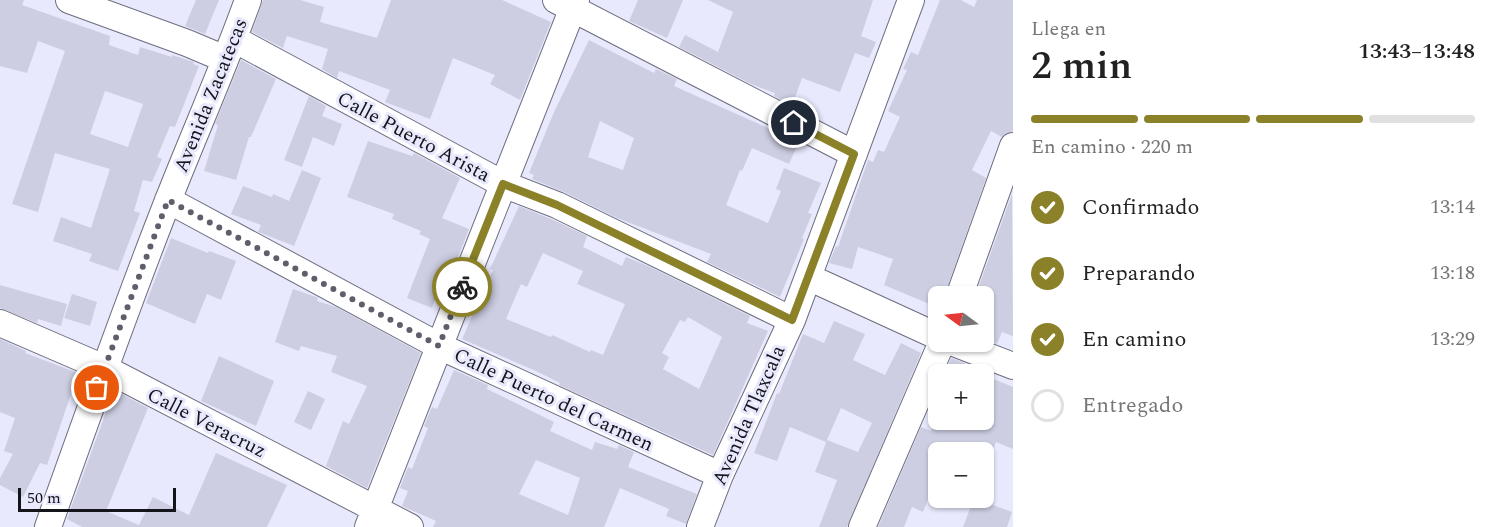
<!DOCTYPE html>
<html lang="es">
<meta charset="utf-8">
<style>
:root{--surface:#fff;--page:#f2f2f2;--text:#222;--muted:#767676;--line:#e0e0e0;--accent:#8a8128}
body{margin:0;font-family:Spectral,serif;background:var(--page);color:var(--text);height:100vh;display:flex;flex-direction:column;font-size:22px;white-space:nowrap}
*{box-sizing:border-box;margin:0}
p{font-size:20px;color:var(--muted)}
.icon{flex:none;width:33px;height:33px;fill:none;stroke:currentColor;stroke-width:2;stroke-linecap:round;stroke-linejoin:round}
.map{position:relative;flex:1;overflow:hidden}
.panel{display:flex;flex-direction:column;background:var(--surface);width:480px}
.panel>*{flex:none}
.needle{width:39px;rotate:285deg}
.controls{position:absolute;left:928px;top:286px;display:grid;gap:12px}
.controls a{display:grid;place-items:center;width:66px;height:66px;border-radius:9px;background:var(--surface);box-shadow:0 2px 4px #0004;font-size:30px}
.scale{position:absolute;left:18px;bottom:15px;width:158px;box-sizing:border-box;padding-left:6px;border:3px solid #14141b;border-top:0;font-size:16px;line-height:21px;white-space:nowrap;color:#14141b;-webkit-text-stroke:4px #e8e9fd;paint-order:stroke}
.pin{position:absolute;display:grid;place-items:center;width:51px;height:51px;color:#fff;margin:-26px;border:3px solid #fff;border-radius:50%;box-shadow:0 2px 6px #0007}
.courier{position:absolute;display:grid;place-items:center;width:60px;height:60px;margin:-30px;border:4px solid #8a8128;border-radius:50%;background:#fff;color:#222;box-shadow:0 2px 8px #0007}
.summary em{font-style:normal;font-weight:600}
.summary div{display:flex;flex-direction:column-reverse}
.summary{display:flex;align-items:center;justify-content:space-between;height:102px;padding:0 18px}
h1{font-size:39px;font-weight:600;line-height:45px}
.bar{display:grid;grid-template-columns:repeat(4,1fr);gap:9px 6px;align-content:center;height:72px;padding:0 18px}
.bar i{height:8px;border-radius:4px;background:var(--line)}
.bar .active{background:var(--accent)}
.bar p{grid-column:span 4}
ol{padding:0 18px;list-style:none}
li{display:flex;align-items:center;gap:18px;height:66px}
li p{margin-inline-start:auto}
li .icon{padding:6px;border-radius:50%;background:var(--accent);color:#fff;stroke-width:4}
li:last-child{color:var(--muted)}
li i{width:33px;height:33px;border:3px solid var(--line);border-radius:50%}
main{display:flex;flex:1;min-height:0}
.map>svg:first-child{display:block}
.building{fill:#cdcee2;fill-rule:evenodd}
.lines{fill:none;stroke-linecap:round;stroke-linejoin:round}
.minor-casing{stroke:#6c6d7e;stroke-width:28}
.minor{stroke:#fff;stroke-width:26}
.done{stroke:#5e5f6a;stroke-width:6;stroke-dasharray:0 10.8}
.route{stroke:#8a8128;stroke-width:8}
.labels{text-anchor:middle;stroke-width:6;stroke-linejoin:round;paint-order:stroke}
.street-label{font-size:20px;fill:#14141b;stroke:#e8e9fd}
</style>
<main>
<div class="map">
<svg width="1013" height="527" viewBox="0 0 1013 527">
<rect width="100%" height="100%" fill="#e8e9fd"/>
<!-- building -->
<path class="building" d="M0,0H24L22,5L110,36L109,45L138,55L140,47L172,57V55L194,62L193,64L199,66L175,127L170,126L157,157L162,159L152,182L143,180L134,211L140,213L118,271L89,261L92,254L53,241L61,217L91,228L110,169L55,153L38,212L12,204L65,51L38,41L27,73L0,66ZM105,91L143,104L128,147L90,134Z
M196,0H219L205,34L185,26Z
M263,0H300L324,7L320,22L377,38L391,0H502L551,22L520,100L490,84L495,75L453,58L430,119L385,102L390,90L339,71L337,78L322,69L328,49L287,36L283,48L252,32Z
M638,0H683L667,38L629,21Z
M708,0H873L861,36L876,42L869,58L855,53L840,92L802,78L793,103L780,99L774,96L775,93L751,84L679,47L685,35L718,52L733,12Z
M940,0H961L974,7L977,0H1013V131L1002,137L991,131L972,170L986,178L944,297H939V308L884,285L893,259L858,247L852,269L829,263L836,246L838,247L868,160L873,162L878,150L884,152L900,117L888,111L907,70L903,69L911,52L918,55Z
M589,40L654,73L656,69L677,79L674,86L799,142L789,164L752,148L742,171L740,170L726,205L768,223L781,191L776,189L784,168L821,183L808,213L812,214L802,238L804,239L780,297L707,262L711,254L617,218L564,192L532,179L534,175L529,173L554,112ZM600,121L634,138L623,170L588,157Z
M241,60L276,79L251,137H249L236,180L204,171L218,125L215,124Z
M309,96L326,106L322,116L342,124L334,146L313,137L302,167L284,160Z
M368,141L412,156L414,153L460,178L442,218L469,229L443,296L437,294L432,308L407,298L430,239L419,234L421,231L392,219L394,214L347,197Z
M302,170L321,178L294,246L261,233L258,232L261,225L231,214L243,186L272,197L273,194L289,201Z
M1012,194L1013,336L1002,332L997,344L984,339V297H975Z
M519,206L551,219L587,236L583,247L622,266L626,257L648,266L750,316L747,323L768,331L713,455L559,385L560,383L536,371L462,339L493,270L490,269ZM543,253L583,271L577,284L625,304L603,355L591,350L590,352L552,335L551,337L506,319L521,284L527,287ZM688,317L722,337L699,389L663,369L669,357L662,353L680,320L685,322Z
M171,238L208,253L209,251L236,261L221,300L207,294L195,324L146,303Z
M0,285L67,304L61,326L38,319L37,323L0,308Z
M293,289L316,297L318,298L317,301L336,307L421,353L367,488L326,466L343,421L349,424L367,386L331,372L337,356L301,346L299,351L275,342Z
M72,294L97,302L90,326L64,318Z
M834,321L865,334L853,360L885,375L901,343L921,353L847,527H819L837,480L815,472L827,440L858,452L872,423L841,408L826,442L790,427L777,461L754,453L777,393L779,394L803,334L824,343Z
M0,339L26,351L25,353L78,373L47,465L40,463L23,497L0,485V478L13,454L4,451L15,418L0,412Z
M219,356L274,381L256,426L201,401Z
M951,358L965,363L961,372L967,375H944Z
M454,370L488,385L487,389L554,422L550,431L592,450L595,442L617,449L619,445L634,452L628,467L697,494L686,524L666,516L669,509L620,488L604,527H433L436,521L402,506L408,491L400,488L408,467L412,469L428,428L424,426L432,407L437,409ZM536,460L580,478L568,515L519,494Z
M984,375L1013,387V449L996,442L992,453H939V486L934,484L923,512L912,507L904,527H878L921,427L931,431L936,420H984Z
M114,390L148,408L106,511L139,525L153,497L189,515L216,453L287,485L267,527H82L67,519Z
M308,391L325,399L311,430L294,422Z
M974,498L1012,512L1007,527H963Z"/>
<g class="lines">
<defs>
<path id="minor" d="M69,0L187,43L225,59
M556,0L854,154
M234,39L503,184L557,205L792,320
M168,200L439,346L720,475
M808,277L939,337
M959,297L1013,146
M0,323L104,368L410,527
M951,342L1013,366
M48,527C87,417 126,307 169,198C195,132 224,67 248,0
M368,527L576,0
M700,527L720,475L792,320L911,0
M862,527L942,342"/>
</defs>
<!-- minor casing -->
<use href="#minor" class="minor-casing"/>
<!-- minor -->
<use href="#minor" class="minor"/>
</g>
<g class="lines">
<!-- done -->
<path class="done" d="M97,388L168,200L439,346L462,287"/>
<!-- route -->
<path class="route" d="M462,287L503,184L557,205L792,320L854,154L794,123"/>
</g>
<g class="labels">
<!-- street labels -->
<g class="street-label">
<text transform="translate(210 95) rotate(-68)" y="7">Avenida Zacatecas</text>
<text transform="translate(414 136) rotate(28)" y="7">Calle Puerto Arista</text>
<text transform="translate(554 399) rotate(25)" y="7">Calle Puerto del Carmen</text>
<text transform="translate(748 415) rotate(-66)" y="7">Avenida Tlaxcala</text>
<text transform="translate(207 422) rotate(27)" y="7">Calle Veracruz</text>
</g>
</g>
</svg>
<div class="controls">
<a><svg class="needle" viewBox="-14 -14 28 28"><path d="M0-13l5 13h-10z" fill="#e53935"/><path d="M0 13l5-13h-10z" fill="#767676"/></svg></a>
<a>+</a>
<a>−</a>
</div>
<div class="scale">50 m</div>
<div class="pin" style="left:97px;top:388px;background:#ea580c"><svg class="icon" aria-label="bag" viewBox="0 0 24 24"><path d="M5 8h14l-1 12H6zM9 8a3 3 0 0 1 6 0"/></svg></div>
<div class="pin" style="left:794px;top:123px;background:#1f2937"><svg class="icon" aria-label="home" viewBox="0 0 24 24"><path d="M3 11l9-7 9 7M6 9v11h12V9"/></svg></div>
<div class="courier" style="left:462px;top:287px"><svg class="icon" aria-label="bike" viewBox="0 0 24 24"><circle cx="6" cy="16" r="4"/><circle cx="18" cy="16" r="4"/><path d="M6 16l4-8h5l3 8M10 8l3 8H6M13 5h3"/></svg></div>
</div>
<section class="panel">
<div class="summary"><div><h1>2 min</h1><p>Llega en</p></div><em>13:43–13:48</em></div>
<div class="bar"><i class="active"></i><i class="active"></i><i class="active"></i><i></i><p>En camino · 220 m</p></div>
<ol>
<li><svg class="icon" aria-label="check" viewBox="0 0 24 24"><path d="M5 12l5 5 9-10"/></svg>Confirmado<p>13:14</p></li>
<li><svg class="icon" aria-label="check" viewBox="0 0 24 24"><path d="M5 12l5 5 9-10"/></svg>Preparando<p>13:18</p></li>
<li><svg class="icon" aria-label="check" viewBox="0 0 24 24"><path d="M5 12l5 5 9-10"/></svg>En camino<p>13:29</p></li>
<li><i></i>Entregado</li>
</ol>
</section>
</main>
